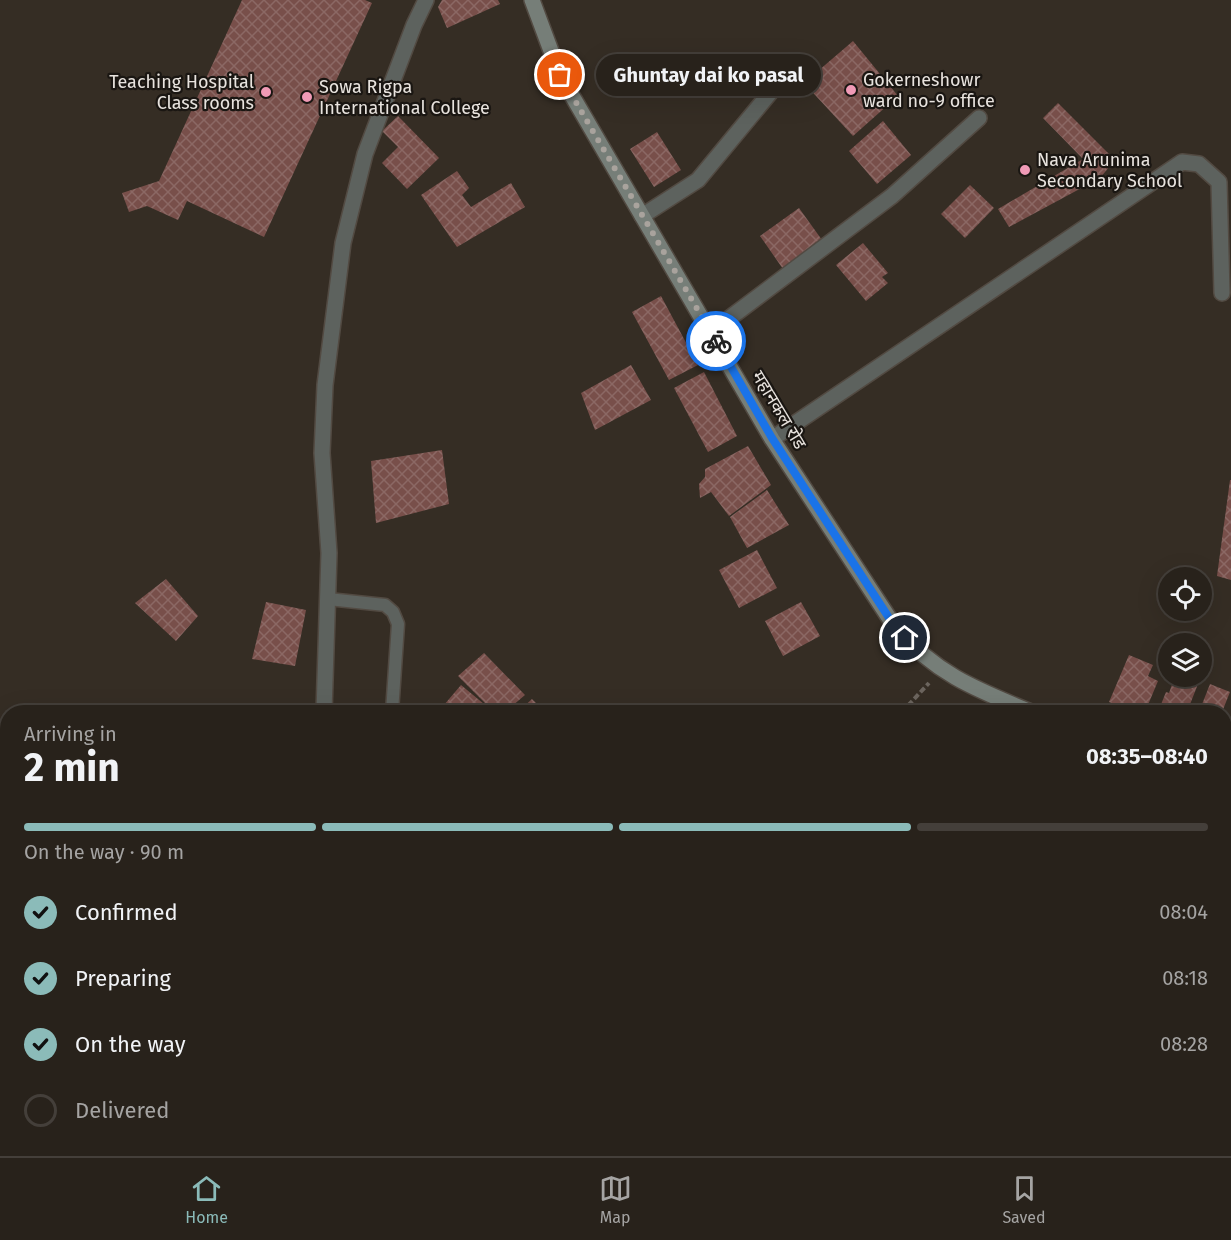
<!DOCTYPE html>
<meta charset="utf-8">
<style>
:root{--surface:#28221b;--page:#342f28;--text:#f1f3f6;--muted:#a5a4a3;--line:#443f3a;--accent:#8bbbb9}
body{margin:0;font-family:"Fira Sans","Noto Sans Devanagari",sans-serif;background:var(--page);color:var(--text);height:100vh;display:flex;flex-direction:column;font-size:22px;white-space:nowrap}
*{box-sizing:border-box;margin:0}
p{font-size:20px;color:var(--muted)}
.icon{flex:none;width:33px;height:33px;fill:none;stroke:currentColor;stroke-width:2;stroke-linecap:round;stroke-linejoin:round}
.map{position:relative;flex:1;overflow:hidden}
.drawer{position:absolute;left:0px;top:705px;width:1232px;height:452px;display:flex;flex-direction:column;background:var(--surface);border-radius:24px 24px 0 0;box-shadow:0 6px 24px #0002,0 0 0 2px var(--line)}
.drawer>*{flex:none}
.buttons{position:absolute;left:1158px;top:567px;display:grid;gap:12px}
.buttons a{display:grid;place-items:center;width:54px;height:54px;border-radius:50%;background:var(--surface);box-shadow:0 6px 24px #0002,0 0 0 2px var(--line);font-size:30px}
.pin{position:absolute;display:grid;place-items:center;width:51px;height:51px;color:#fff;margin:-26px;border:3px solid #fff;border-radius:50%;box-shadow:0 2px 6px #0007}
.courier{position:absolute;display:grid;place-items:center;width:60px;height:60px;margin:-30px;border:4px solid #1a73e8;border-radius:50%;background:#fff;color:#222;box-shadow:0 2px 8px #0007}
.bubble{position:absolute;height:42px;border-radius:21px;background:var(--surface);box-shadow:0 6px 24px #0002,0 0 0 2px var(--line);font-size:20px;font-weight:700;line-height:42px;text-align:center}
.head em{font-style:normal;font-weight:700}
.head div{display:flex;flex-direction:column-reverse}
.head{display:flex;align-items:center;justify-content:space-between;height:102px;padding:0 24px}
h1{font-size:39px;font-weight:700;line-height:45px}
.bar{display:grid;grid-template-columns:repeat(4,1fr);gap:9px 6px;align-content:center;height:72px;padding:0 24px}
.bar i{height:8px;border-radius:4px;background:var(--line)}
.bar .on{background:var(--accent)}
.bar p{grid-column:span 4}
ol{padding:0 24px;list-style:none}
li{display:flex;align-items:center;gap:18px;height:66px}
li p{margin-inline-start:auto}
li .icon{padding:6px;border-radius:50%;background:var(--accent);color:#111;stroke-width:4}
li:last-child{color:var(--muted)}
li i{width:33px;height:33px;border:3px solid var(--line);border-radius:50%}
.dock{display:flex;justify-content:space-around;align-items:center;height:84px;border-top:2px solid var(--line);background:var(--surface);font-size:16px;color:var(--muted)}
.dock a{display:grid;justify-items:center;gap:3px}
.dock .on{color:var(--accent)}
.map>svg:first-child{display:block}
.building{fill:url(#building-cross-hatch)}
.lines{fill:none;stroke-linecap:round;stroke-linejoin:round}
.lane-casing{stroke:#524a42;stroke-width:15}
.street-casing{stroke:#524a42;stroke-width:18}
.secondary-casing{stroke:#524a42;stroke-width:18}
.path{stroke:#6c655e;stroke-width:4;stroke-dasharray:6 3;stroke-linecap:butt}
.lane{stroke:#5d625e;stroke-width:12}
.street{stroke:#5d625e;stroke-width:15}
.secondary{stroke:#767e78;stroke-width:15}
.done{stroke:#a9a39d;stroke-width:6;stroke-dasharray:0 10.8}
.route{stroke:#1a73e8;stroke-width:8}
.poi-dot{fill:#f09ab6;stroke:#1a1612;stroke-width:2}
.labels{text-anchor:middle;stroke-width:4.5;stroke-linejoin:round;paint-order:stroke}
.poi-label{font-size:18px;fill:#e8e3de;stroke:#1a1612;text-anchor:start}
.street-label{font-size:18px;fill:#e8e3de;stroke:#1a1612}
</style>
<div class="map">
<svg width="1231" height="1156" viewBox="0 0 1231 1156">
<defs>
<pattern id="building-cross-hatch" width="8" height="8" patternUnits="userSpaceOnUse" patternTransform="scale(1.5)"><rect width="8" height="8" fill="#784f4a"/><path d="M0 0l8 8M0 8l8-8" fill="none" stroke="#8b6864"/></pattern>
</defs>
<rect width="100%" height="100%" fill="#352d24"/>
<!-- building -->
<path class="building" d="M242,0H365L372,3L264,237L187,201L178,220L147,206L129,212L122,193L159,181Z
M442,0H498L500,4L447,28L438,7Z
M853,41L898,96L853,136L804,83Z
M1058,103L1115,160L1100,178L1009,227L998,209L1083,159L1043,118Z
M398,116L439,158L407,189L382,163L398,147L382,131Z
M883,121L911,155L877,184L849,151Z
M657,132L681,170L654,187L630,149Z
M457,171L469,188L462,195L471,207L511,183L525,207L457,247L421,195Z
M970,185L994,208L965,238L941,214Z
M799,208L822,240L783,269L760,236Z
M863,243L888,273L882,277L888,283L866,301L836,265Z
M661,296L698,365L669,380L632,312Z
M631,365L651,400L595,430L581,393Z
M704,372L737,436L708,452L674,388Z
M748,446L771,485L729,516L711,492L700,498L699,484L705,477V469Z
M442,450L449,504L376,523L371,461Z
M1230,480H1231V580L1217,576Z
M767,490L789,525L747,548L730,517Z
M757,550L777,588L739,608L719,570Z
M166,579L198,616L176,641L135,603Z
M266,602L306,610L295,666L252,659Z
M801,602L820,636L783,656L765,621Z
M484,653L525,695L505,712H494L458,676Z
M1129,655L1153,665L1148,676L1158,681L1145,712H1136L1109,702Z
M1175,676L1198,684L1187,712H1158L1166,692L1169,693Z
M1210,684L1230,692L1222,712H1199Z
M461,685L484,704L476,712H438Z
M532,699L545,712H518Z
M1229,731L1231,733V770L1224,766V739Z
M1231,837V889L1224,895V842Z
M469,1149H613L610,1156H466Z
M782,1149H812L811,1156H782Z"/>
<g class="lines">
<defs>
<path id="lane" d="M328,599L385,605L393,612L398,624L392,712"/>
<path id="street" d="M642,216L698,180L779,82L800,65
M711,332L892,196L979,118
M772,439L1182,162L1199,164L1219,182L1222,293
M324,712L329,553L322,453L325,385L343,243L365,154L414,25L426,0
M0,997L8,990
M321,1149L331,1156
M1091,1149L1099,1156
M223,1156V1149
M661,1156L662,1149"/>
<path id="secondary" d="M532,0L560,75L772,439L895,627C936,674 975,689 1031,712
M1224,789L1231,793"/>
</defs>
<!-- lane casing -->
<use href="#lane" class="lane-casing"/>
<!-- street casing -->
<use href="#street" class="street-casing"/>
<!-- secondary casing -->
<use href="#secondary" class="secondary-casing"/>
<!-- path -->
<path class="path" d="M902,712L929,683"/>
<!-- lane -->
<use href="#lane" class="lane"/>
<!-- street -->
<use href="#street" class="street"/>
<!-- secondary -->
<use href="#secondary" class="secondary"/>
</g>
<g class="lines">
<!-- done -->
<path class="done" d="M560,75L716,341"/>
<!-- route -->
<path class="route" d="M716,341L772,438L895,627L905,638"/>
</g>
<!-- markers -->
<g class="poi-dot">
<circle cx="851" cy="90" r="6"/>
<circle cx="266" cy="92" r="6"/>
<circle cx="307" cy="97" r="6"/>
<circle cx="1025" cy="170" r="6"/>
</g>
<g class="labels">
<!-- poi labels -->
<g class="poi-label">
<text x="863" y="86">Gokerneshowr<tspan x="863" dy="21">ward no-9 office</tspan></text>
<text x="254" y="88" text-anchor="end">Teaching Hospital<tspan x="254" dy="21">Class rooms</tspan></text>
<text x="319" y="93">Sowa Rigpa<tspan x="319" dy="21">International College</tspan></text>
<text x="1037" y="166">Nava Arunima<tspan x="1037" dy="21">Secondary School</tspan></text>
</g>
<!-- street labels -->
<g class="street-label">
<text transform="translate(779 410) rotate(59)" y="6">महानकल रोड</text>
</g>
</g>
</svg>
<div class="buttons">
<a><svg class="icon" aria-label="locate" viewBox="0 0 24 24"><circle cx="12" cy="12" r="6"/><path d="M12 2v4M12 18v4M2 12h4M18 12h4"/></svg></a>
<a><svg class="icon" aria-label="layers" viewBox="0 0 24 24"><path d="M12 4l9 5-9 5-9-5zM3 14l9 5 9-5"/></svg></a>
</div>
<div class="pin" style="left:560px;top:75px;background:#ea580c"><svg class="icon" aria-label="bag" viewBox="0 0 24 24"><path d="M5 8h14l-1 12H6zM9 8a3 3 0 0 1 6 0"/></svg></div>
<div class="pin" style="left:905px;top:638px;background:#1f2937"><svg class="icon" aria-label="home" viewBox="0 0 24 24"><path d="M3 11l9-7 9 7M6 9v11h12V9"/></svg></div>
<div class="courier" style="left:716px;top:341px"><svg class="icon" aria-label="bike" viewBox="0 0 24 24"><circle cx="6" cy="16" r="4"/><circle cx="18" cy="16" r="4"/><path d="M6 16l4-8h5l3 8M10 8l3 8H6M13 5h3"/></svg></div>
<div class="bubble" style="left:596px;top:54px;width:225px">Ghuntay dai ko pasal</div>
<section class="drawer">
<div class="head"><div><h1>2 min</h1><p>Arriving in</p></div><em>08:35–08:40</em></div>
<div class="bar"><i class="on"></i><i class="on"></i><i class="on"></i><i></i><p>On the way · 90 m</p></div>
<ol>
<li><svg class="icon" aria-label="check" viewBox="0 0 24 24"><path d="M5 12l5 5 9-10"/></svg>Confirmed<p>08:04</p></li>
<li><svg class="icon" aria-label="check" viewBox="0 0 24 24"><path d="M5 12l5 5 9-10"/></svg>Preparing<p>08:18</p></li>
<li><svg class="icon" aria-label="check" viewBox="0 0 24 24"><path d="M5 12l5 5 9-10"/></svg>On the way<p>08:28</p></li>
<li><i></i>Delivered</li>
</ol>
</section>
</div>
<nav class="dock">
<a class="on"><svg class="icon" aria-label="home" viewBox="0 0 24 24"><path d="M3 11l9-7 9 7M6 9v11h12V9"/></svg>Home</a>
<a><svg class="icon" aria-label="map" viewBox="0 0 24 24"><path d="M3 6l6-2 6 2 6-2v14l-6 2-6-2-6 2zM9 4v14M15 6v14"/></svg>Map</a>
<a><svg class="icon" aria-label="saved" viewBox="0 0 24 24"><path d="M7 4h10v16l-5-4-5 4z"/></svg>Saved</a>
</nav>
